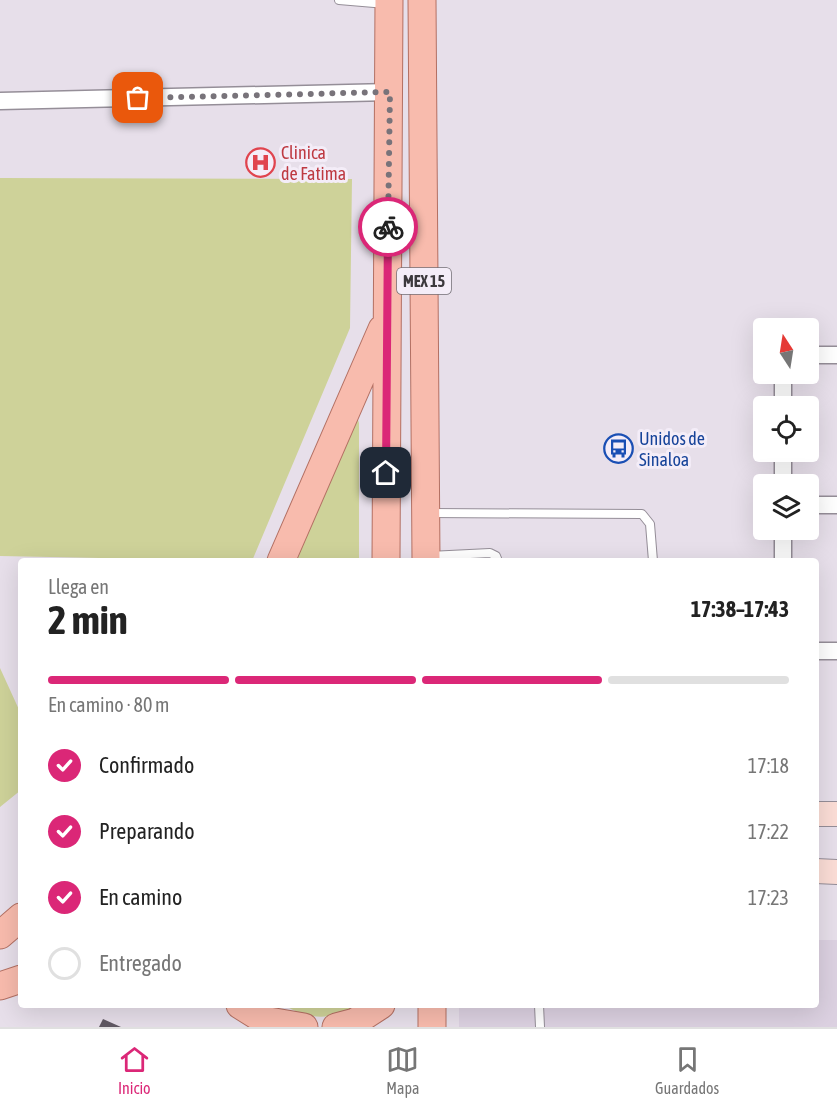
<!DOCTYPE html>
<html lang="es">
<meta charset="utf-8">
<style>
:root{--surface:#fff;--page:#f2f2f2;--text:#222;--muted:#767676;--line:#e0e0e0;--accent:#db2777}
body{margin:0;font-family:"Asap Condensed",sans-serif;background:var(--page);color:var(--text);height:100vh;display:flex;flex-direction:column;font-size:22px;white-space:nowrap}
*{box-sizing:border-box;margin:0}
p{font-size:20px;color:var(--muted)}
.icon{flex:none;width:33px;height:33px;fill:none;stroke:currentColor;stroke-width:2;stroke-linecap:round;stroke-linejoin:round}
.map{position:relative;flex:1;overflow:hidden}
.drawer{position:absolute;left:18px;top:558px;width:801px;height:450px;display:flex;flex-direction:column;background:var(--surface);border-radius:6px;box-shadow:0 6px 24px #0002}
.drawer>*{flex:none}
.needle{width:39px;rotate:348deg}
.tools{position:absolute;left:753px;top:318px;display:grid;gap:12px}
.tools a{display:grid;place-items:center;width:66px;height:66px;border-radius:6px;background:var(--surface);box-shadow:0 6px 24px #0002;font-size:30px}
.pin{position:absolute;display:grid;place-items:center;width:51px;height:51px;color:#fff;margin:-26px;border-radius:12px;box-shadow:0 3px 9px #0006}
.courier{position:absolute;display:grid;place-items:center;width:60px;height:60px;margin:-30px;border:4px solid #db2777;border-radius:50%;background:#fff;color:#222;box-shadow:0 2px 8px #0007}
.overview em{font-style:normal;font-weight:700}
.overview div{display:flex;flex-direction:column-reverse}
.overview{display:flex;align-items:center;justify-content:space-between;height:102px;padding:0 30px}
h1{font-size:39px;font-weight:700;line-height:45px}
.bar{display:grid;grid-template-columns:repeat(4,1fr);gap:9px 6px;align-content:center;height:72px;padding:0 30px}
.bar i{height:8px;border-radius:4px;background:var(--line)}
.bar .current{background:var(--accent)}
.bar p{grid-column:span 4}
ol{padding:0 30px;list-style:none}
li{display:flex;align-items:center;gap:18px;height:66px}
li p{margin-inline-start:auto}
li .icon{padding:6px;border-radius:50%;background:var(--accent);color:#fff;stroke-width:4}
li:last-child{color:var(--muted)}
li i{width:33px;height:33px;border:3px solid var(--line);border-radius:50%}
.dock{display:flex;justify-content:space-around;align-items:center;height:84px;border-top:2px solid var(--line);background:var(--surface);font-size:16px;color:var(--muted)}
.dock a{display:grid;justify-items:center;gap:3px}
.dock .current{color:var(--accent)}
.map>svg:first-child{display:block}
.built{fill:#dcd1e1}
.green{fill:#ced299}
.building{fill:#605963}
.lines{fill:none;stroke-linecap:round;stroke-linejoin:round}
.lane-casing{stroke:#958e98;stroke-width:10}
.street-casing{stroke:#958e98;stroke-width:19}
.secondary-casing{stroke:#958e98;stroke-width:26}
.primary-casing{stroke:#b37063;stroke-width:29}
.lane{stroke:#fff;stroke-width:8}
.street{stroke:#fff;stroke-width:16}
.secondary{stroke:#fbddd6;stroke-width:24}
.primary{stroke:#f8bbad;stroke-width:27}
.done{stroke:#78737a;stroke-width:6;stroke-dasharray:0 10.8}
.route{stroke:#db2777;stroke-width:8}
.labels{text-anchor:middle;stroke-width:6;stroke-linejoin:round;paint-order:stroke}
.shield{fill:#f4edf8;stroke:#736f75;stroke-width:1.5}
.shield-label{font-size:16px;font-weight:bold;fill:#3c393d}
.health-label{font-size:18px;fill:#be3a42;stroke:#f4edf8;text-anchor:start}
.transit-label{font-size:18px;fill:#164399;stroke:#f4edf8;text-anchor:start}
</style>
<div class="map">
<svg width="837" height="1027" viewBox="0 0 837 1027">
<rect width="100%" height="100%" fill="#e7dfea"/>
<!-- built -->
<path class="built" d="M816,940H837V1027H459V1005H816Z"/>
<!-- green -->
<path class="green" d="M0,178L352,179L350,328L252,561L0,556Z
M356,413L359,423V561H286Z
M0,668L21,714V790L0,807Z
M283,1005H362C330,1019 315,1022 283,1005Z"/>
<!-- building -->
<path class="building" d="M103,1019L121,1027H99Z"/>
<g class="lines">
<defs>
<path id="lane" d="M339,0L386,4
M429,513L642,514L650,524L653,561
M429,556L490,553L496,556L498,561
M539,1005L540,1027"/>
<path id="street" d="M0,101L390,92
M808,355H837
M783,406V374
M783,484V452
M808,505H837
M783,530V561
M816,651H837"/>
<path id="secondary" d="M816,814H837
M816,871L837,872"/>
<path id="primary" d="M422,0L426,561
M281,561L382,329
M386,561L389,0
M0,935L21,917
M0,986L21,979
M240,1005L275,1027
M269,1021L304,1027
M336,1027L355,1022L381,1005
M432,1027V1005"/>
</defs>
<!-- lane casing -->
<use href="#lane" class="lane-casing"/>
<!-- street casing -->
<use href="#street" class="street-casing"/>
<!-- secondary casing -->
<use href="#secondary" class="secondary-casing"/>
<!-- primary casing -->
<use href="#primary" class="primary-casing"/>
<!-- lane -->
<use href="#lane" class="lane"/>
<!-- street -->
<use href="#street" class="street"/>
<!-- secondary -->
<use href="#secondary" class="secondary"/>
<!-- primary -->
<use href="#primary" class="primary"/>
</g>
<g class="lines">
<!-- done -->
<path class="done" d="M138,98L390,92L388,227"/>
<!-- route -->
<path class="route" d="M386,473L388,227"/>
</g>
<!-- icons -->
<defs>
<symbol id="hospital-ring" viewBox="-11 -11 22 22"><circle r="9.5" fill="#f4edf8" stroke="#e0444e" stroke-width="1.5"/><path d="M-5-5h3v3.5h4V-5h3V5h-3V1.5h-4V5h-3Z" fill="#e0444e"/></symbol>
<symbol id="bus-ring" viewBox="-11 -11 22 22"><circle r="9.5" fill="#f4edf8" stroke="#1a4fb4" stroke-width="1.5"/><path d="M-5-6H5V4H4V6H2V4H-2V6H-4V4H-5ZM-3.5-4V0h7V-4ZM-3.5 1.2v1.5H-2V1.2ZM2 1.2v1.5H3.5V1.2Z" fill="#1a4fb4"/></symbol>
</defs>
<g fill-rule="evenodd">
<use href="#hospital-ring" x="244" y="146" width="33" height="33"/>
<use href="#bus-ring" x="602" y="432" width="33" height="33"/>
</g>
<g class="labels">
<!-- shield labels -->
<rect class="shield" x="397" y="268" width="54" height="26" rx="4.5"/>
<g class="shield-label">
<text x="424" y="287">MEX 15</text>
</g>
<!-- health labels -->
<g class="health-label">
<text x="281" y="159">Clinica<tspan x="281" dy="21">de Fatima</tspan></text>
</g>
<!-- transit labels -->
<g class="transit-label">
<text x="639" y="445">Unidos de<tspan x="639" dy="21">Sinaloa</tspan></text>
</g>
</g>
</svg>
<div class="tools">
<a><svg class="needle" viewBox="-14 -14 28 28"><path d="M0-13l5 13h-10z" fill="#e53935"/><path d="M0 13l5-13h-10z" fill="#767676"/></svg></a>
<a><svg class="icon" aria-label="locate" viewBox="0 0 24 24"><circle cx="12" cy="12" r="6"/><path d="M12 2v4M12 18v4M2 12h4M18 12h4"/></svg></a>
<a><svg class="icon" aria-label="layers" viewBox="0 0 24 24"><path d="M12 4l9 5-9 5-9-5zM3 14l9 5 9-5"/></svg></a>
</div>
<div class="pin" style="left:138px;top:98px;background:#ea580c"><svg class="icon" aria-label="bag" viewBox="0 0 24 24"><path d="M5 8h14l-1 12H6zM9 8a3 3 0 0 1 6 0"/></svg></div>
<div class="pin" style="left:386px;top:473px;background:#1f2937"><svg class="icon" aria-label="home" viewBox="0 0 24 24"><path d="M3 11l9-7 9 7M6 9v11h12V9"/></svg></div>
<div class="courier" style="left:388px;top:227px"><svg class="icon" aria-label="bike" viewBox="0 0 24 24"><circle cx="6" cy="16" r="4"/><circle cx="18" cy="16" r="4"/><path d="M6 16l4-8h5l3 8M10 8l3 8H6M13 5h3"/></svg></div>
<section class="drawer">
<div class="overview"><div><h1>2 min</h1><p>Llega en</p></div><em>17:38–17:43</em></div>
<div class="bar"><i class="current"></i><i class="current"></i><i class="current"></i><i></i><p>En camino · 80 m</p></div>
<ol>
<li><svg class="icon" aria-label="check" viewBox="0 0 24 24"><path d="M5 12l5 5 9-10"/></svg>Confirmado<p>17:18</p></li>
<li><svg class="icon" aria-label="check" viewBox="0 0 24 24"><path d="M5 12l5 5 9-10"/></svg>Preparando<p>17:22</p></li>
<li><svg class="icon" aria-label="check" viewBox="0 0 24 24"><path d="M5 12l5 5 9-10"/></svg>En camino<p>17:23</p></li>
<li><i></i>Entregado</li>
</ol>
</section>
</div>
<nav class="dock">
<a class="current"><svg class="icon" aria-label="home" viewBox="0 0 24 24"><path d="M3 11l9-7 9 7M6 9v11h12V9"/></svg>Inicio</a>
<a><svg class="icon" aria-label="map" viewBox="0 0 24 24"><path d="M3 6l6-2 6 2 6-2v14l-6 2-6-2-6 2zM9 4v14M15 6v14"/></svg>Mapa</a>
<a><svg class="icon" aria-label="saved" viewBox="0 0 24 24"><path d="M7 4h10v16l-5-4-5 4z"/></svg>Guardados</a>
</nav>
